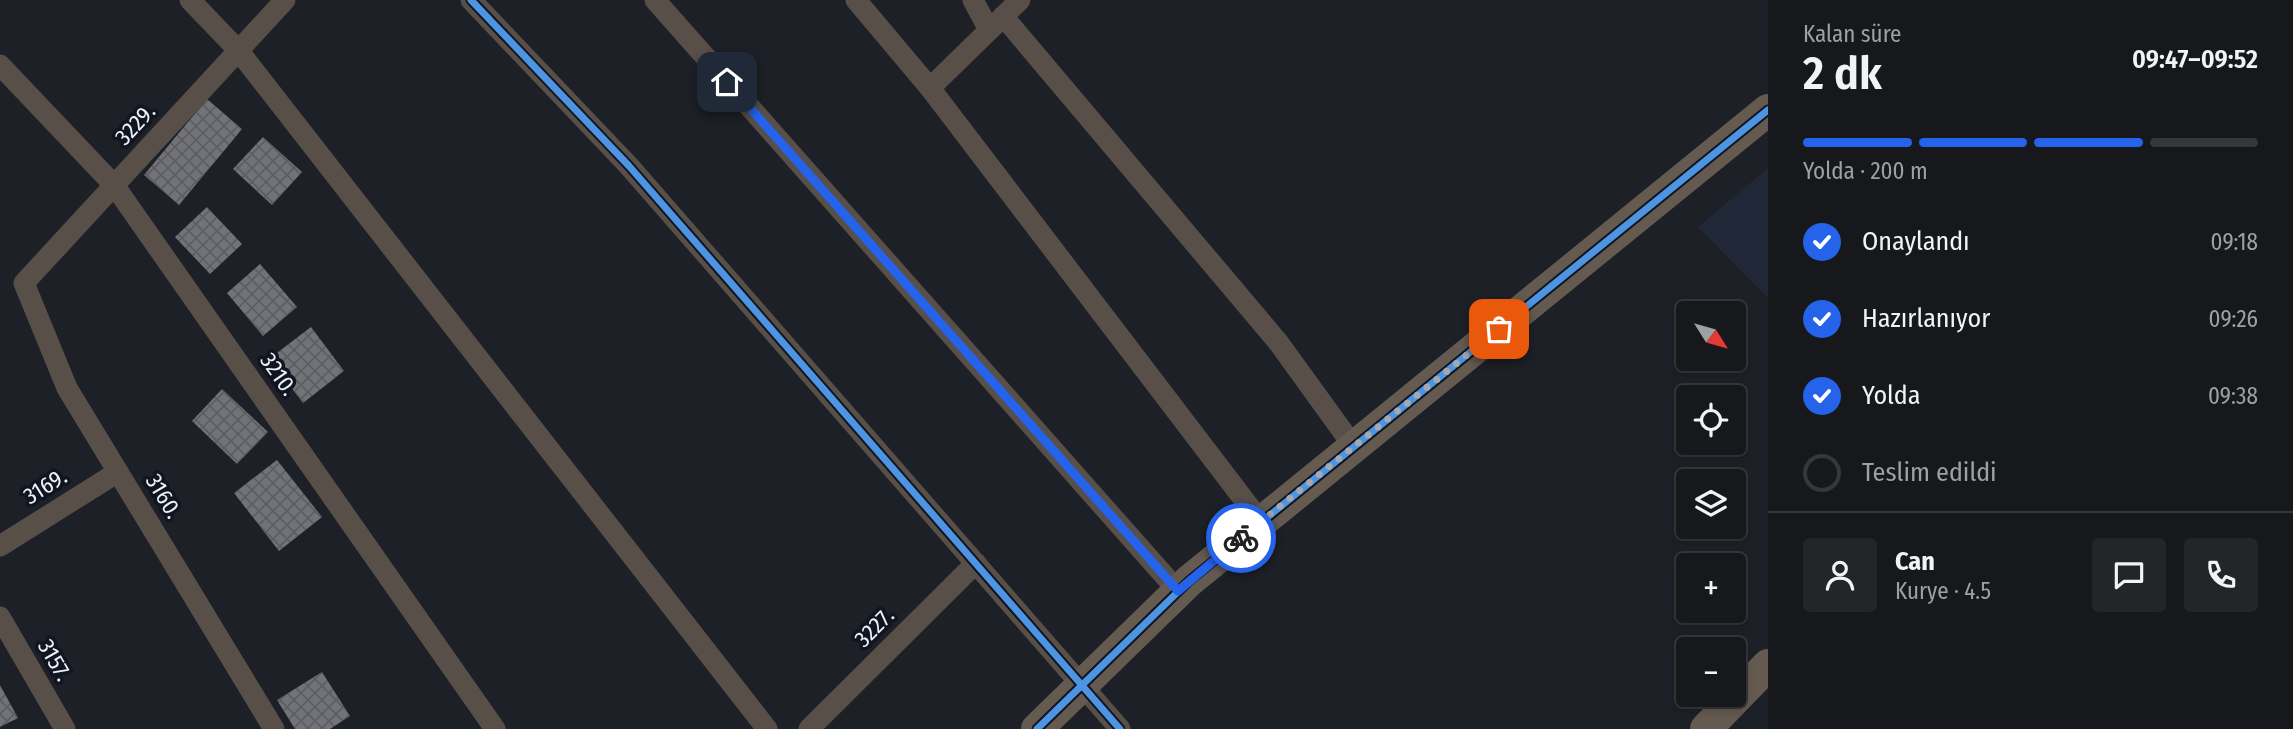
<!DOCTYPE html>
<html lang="tr">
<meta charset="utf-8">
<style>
:root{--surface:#16181c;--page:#232529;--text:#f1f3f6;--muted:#9ea0a3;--line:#35373b;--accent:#2563eb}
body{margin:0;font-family:"Fira Sans Condensed",sans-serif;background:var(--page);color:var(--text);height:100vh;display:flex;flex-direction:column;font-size:26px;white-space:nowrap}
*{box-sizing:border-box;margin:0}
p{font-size:23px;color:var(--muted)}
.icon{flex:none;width:38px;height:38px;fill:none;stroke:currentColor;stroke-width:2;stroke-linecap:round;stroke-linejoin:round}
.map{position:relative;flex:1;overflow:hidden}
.details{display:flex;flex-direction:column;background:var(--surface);width:525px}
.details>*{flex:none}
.needle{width:46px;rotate:127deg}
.controls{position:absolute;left:1676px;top:301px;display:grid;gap:14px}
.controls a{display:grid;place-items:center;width:70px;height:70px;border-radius:7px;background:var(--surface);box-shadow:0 4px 10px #0003,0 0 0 2px var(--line);font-size:35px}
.pin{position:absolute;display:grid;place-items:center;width:60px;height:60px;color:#fff;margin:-30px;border-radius:14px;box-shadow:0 4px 10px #0006}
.courier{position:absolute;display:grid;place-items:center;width:70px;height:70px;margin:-35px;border:5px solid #2563eb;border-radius:50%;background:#fff;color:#222;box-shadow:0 2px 9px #0007}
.head em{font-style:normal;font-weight:600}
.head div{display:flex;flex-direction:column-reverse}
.head{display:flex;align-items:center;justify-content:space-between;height:119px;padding:0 35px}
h1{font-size:46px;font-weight:600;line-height:52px}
.bar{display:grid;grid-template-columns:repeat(4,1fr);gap:10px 7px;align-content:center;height:84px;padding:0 35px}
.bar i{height:9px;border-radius:5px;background:var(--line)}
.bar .selected{background:var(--accent)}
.bar p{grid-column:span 4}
.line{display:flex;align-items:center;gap:18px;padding:0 35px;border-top:2px solid var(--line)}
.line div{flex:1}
.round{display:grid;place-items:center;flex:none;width:74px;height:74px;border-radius:7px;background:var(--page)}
ol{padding:0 35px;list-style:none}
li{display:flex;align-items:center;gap:21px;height:77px}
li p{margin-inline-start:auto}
li .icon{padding:7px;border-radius:50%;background:var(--accent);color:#fff;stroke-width:4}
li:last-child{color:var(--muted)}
li i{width:38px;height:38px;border:4px solid var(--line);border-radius:50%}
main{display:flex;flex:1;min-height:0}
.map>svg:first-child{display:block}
.built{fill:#202736}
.building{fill:url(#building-cross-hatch)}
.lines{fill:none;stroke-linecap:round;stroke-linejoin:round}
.street{stroke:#574f48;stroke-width:21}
.secondary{stroke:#645a50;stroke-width:32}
.cycleway-casing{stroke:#101520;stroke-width:11}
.cycleway{stroke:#4d94e3;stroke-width:7}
.done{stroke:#a4a8af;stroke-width:7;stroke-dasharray:0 12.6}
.route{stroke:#2563eb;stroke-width:9}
.labels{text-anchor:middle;stroke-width:7;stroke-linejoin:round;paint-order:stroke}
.street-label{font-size:23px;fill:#edf1f9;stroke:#101520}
</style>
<main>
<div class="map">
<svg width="1768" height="729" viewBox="0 0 1768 729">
<defs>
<pattern id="building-cross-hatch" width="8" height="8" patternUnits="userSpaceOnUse" patternTransform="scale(1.75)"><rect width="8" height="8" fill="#727378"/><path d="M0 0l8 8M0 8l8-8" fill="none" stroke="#5c5e62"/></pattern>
</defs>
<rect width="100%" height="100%" fill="#1d2026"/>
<!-- built -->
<path class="built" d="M1768,168V298L1698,227Z"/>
<!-- building -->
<path class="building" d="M207,99L242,129L179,205L144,175Z
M263,137L302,172L272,205L233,169Z
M207,207L242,244L210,274L175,237Z
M260,264L297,307L263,336L227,293Z
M311,327L344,371L303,403L269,359Z
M222,389L268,432L237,464L192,421Z
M277,460L322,517L279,551L234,493Z
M322,672L350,716L330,729H295L277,700Z
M0,685L18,718L0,727Z"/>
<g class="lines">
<!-- street -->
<path class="street" d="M190,0L238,50L767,729
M471,0L629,166L1120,729
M655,0L1178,591
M856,0L930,88L1261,522
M973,0L989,30
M1003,16L1278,342L1354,447
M0,65L114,185L495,729
M930,88L1020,0
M0,546L118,472
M0,617L65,729
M274,729L67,388L24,283L285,0
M809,729L976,563"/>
<!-- secondary -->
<path class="secondary" d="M1037,729L1189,581L1768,110
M1706,729L1768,665"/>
<defs>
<path id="cycleway" d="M471,0L629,166L1120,729
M1037,729L1189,581L1768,110"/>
</defs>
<!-- cycleway casing -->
<use href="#cycleway" class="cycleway-casing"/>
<!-- cycleway -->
<use href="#cycleway" class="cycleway"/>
</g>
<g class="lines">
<!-- done -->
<path class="done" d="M1241,538L1499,329"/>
<!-- route -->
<path class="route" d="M727,82L1178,591L1241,538"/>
</g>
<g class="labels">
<!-- street labels -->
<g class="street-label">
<text transform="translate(135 124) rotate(-47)" y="8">3229.</text>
<text transform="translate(279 374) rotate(55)" y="8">3210.</text>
<text transform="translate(45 486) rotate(-32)" y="8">3169.</text>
<text transform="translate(164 496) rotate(59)" y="8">3160.</text>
<text transform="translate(874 627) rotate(-45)" y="8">3227.</text>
<text transform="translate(55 660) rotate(60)" y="8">3157.</text>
</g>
</g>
</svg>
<div class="controls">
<a><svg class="needle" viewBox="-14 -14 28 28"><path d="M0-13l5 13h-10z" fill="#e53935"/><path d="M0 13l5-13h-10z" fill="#9ea0a3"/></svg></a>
<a><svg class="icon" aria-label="locate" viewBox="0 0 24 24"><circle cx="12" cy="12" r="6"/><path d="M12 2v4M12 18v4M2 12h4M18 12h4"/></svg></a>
<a><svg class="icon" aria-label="layers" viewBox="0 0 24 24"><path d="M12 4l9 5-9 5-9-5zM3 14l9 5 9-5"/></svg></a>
<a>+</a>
<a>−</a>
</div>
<div class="pin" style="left:1499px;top:329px;background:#ea580c"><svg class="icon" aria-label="bag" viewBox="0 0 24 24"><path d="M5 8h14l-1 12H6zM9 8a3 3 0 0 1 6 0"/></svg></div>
<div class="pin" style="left:727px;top:82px;background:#1f2937"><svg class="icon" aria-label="home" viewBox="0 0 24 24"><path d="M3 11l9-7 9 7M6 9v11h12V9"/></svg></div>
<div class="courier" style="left:1241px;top:538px"><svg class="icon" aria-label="bike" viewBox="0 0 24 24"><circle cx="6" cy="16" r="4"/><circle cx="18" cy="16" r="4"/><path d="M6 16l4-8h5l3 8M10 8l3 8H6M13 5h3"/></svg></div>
</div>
<section class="details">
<div class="head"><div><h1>2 dk</h1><p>Kalan süre</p></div><em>09:47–09:52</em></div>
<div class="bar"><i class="selected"></i><i class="selected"></i><i class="selected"></i><i></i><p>Yolda · 200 m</p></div>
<ol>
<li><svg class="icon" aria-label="check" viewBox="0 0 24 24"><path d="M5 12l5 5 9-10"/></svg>Onaylandı<p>09:18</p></li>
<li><svg class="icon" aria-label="check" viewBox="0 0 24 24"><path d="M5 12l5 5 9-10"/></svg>Hazırlanıyor<p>09:26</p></li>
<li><svg class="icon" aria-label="check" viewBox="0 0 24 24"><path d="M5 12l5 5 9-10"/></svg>Yolda<p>09:38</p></li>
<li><i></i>Teslim edildi</li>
</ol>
<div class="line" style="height:126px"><a class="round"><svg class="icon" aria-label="person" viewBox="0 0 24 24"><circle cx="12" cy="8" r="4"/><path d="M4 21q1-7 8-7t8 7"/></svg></a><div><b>Can</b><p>Kurye · 4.5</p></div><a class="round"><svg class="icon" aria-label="chat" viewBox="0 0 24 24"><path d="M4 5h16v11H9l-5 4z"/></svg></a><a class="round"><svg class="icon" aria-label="phone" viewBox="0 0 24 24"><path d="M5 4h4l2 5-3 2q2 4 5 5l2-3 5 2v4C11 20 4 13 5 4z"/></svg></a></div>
</section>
</main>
